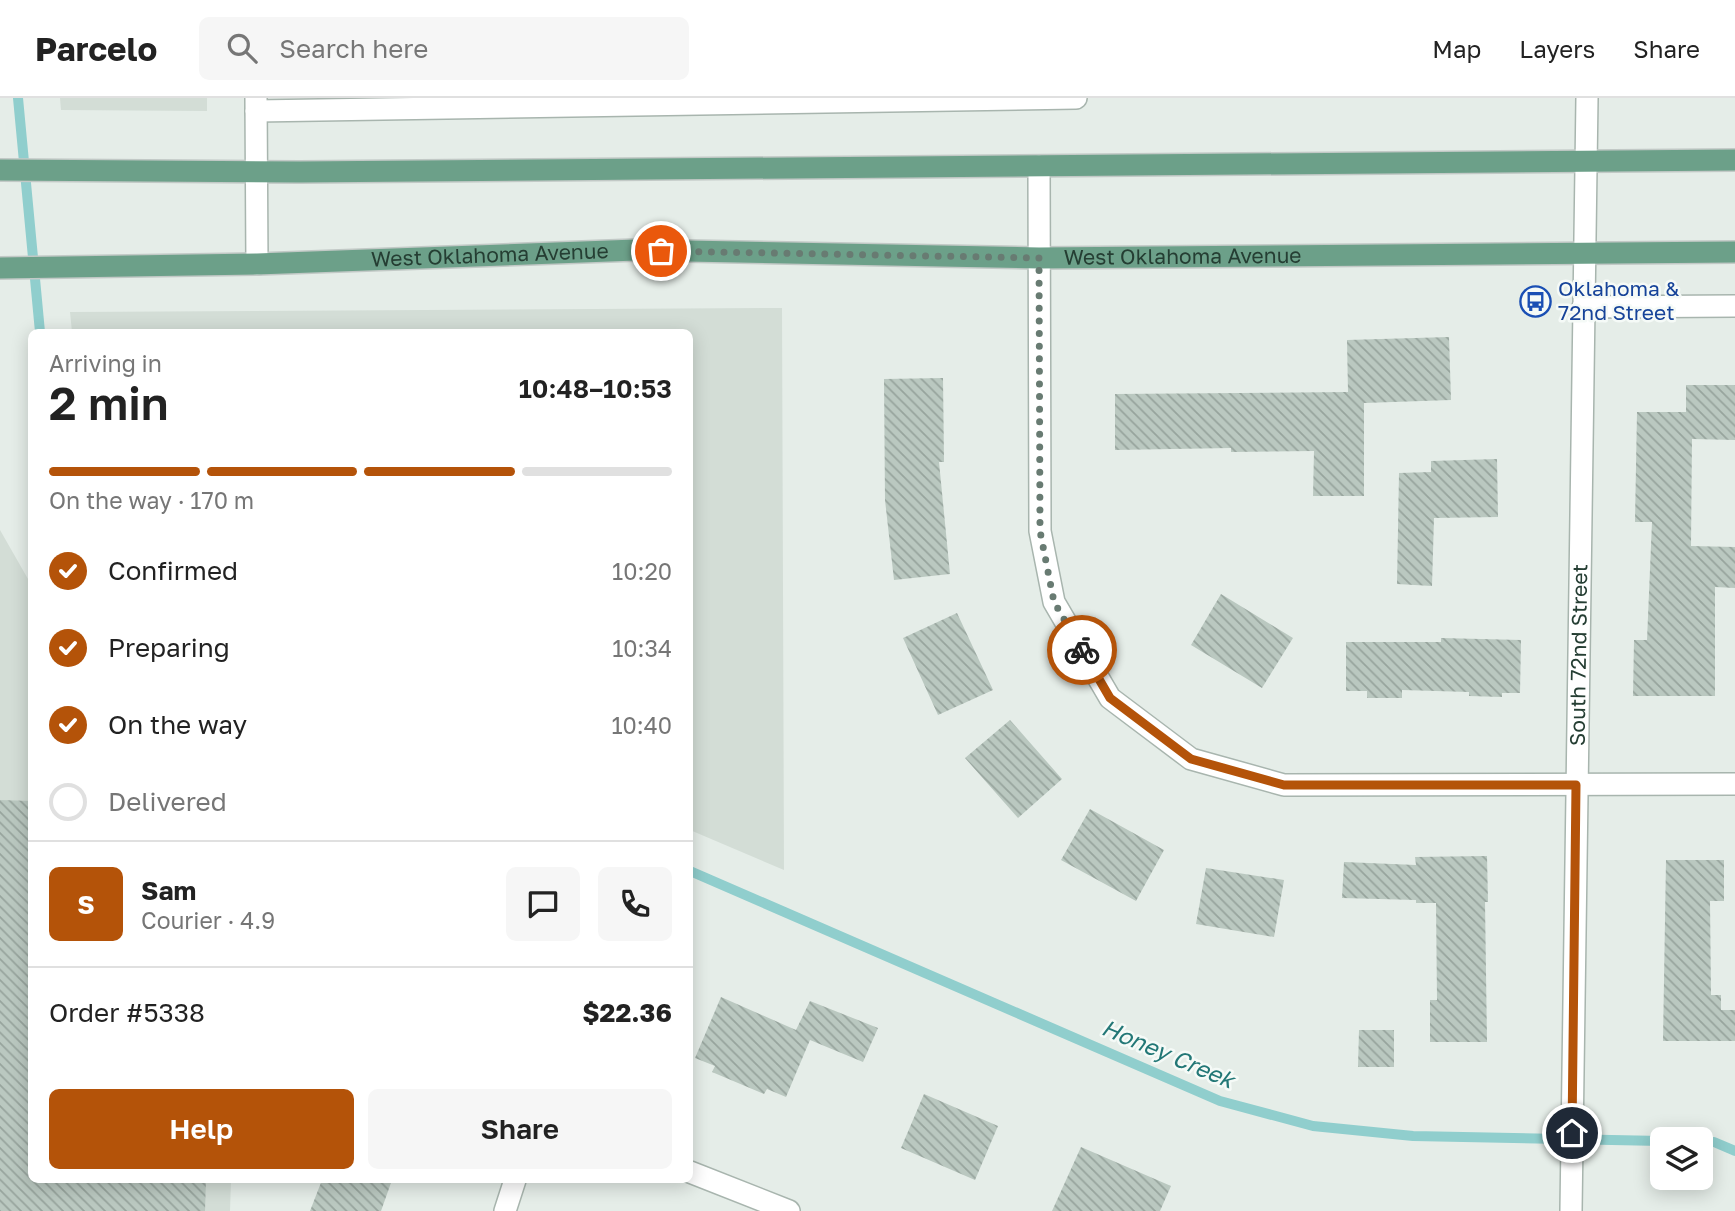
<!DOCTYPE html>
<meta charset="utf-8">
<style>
:root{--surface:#fff;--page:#f6f6f6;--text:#222;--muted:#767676;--line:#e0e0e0;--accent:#b45309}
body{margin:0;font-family:"Golos Text",sans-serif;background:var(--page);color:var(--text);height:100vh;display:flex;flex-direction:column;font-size:26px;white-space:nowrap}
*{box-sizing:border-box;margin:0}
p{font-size:23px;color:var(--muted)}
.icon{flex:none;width:38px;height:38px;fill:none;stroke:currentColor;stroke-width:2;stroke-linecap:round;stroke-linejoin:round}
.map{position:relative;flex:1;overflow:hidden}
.side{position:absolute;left:28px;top:231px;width:665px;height:854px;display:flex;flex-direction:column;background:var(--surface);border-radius:10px;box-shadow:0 4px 18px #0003}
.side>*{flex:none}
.fabs{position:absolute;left:1650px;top:1029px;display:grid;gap:14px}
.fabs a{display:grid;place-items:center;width:63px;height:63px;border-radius:10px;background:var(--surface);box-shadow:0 4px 18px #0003;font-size:35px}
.pin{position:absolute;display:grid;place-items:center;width:60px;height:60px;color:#fff;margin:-30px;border:4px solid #fff;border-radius:50%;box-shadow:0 2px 7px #0007}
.courier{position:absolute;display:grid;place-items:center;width:70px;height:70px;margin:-35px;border:5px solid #b45309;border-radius:50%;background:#fff;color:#222;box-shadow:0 2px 9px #0007}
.overview em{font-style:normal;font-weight:600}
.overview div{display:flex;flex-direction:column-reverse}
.overview{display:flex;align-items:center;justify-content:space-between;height:119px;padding:0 21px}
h1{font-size:46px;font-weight:600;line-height:52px}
.bar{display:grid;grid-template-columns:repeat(4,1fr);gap:10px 7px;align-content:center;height:84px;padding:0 21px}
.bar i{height:9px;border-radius:5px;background:var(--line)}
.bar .current{background:var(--accent)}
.bar p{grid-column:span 4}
.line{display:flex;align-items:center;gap:18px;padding:0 21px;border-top:2px solid var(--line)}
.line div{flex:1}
.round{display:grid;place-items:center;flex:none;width:74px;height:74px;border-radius:10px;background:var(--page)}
ol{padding:0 21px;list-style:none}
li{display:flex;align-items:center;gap:21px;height:77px}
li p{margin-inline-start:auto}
li .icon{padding:7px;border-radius:50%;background:var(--accent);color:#fff;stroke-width:4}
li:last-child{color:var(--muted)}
li i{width:38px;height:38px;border:4px solid var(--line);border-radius:50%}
.action{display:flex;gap:14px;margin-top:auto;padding:14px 21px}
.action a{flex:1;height:80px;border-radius:10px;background:var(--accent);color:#fff;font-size:28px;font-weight:600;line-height:80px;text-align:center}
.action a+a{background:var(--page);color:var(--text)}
header{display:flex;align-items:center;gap:42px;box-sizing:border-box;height:98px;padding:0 35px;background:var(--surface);border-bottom:2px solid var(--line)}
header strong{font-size:33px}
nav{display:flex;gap:38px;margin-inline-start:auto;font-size:24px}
.search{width:490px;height:63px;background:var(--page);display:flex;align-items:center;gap:18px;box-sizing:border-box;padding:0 24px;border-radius:10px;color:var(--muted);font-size:26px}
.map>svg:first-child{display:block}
.built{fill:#d3ddd6}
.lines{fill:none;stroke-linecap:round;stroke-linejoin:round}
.stream{stroke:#90cecd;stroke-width:10}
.building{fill:url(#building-back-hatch)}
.minor-casing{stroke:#a8b5ae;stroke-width:24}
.major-casing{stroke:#c2c9c6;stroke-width:24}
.minor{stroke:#fff;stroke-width:21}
.major{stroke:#6ca089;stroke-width:21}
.done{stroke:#687b72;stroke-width:7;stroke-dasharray:0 12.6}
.route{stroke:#b45309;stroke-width:9}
.labels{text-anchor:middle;stroke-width:5;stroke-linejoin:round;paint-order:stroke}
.street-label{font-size:21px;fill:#253e33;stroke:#f5faf7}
.transit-label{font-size:21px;fill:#164399;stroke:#f5faf7;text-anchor:start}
.water-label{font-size:23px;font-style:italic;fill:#227776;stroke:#f5faf7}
</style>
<header>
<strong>Parcelo</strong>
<div class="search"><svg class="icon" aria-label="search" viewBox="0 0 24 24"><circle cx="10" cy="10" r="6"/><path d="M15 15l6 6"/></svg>Search here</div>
<nav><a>Map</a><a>Layers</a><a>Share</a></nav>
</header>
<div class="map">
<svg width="1735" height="1113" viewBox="0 0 1735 1113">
<defs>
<pattern id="building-back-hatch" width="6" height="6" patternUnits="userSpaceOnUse" patternTransform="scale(1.75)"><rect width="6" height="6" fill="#bac8c0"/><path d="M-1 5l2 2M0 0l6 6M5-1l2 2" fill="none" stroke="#97a49d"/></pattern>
</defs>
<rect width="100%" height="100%" fill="#e5ede8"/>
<!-- built -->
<path class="built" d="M60,0H207V13L61,12Z
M782,210L784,772L690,732V234H72L70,214Z
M0,432L32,488V1082H231L230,1113H0Z"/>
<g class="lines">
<!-- stream -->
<path class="stream" d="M18,0L40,234
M690,773L1220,1003L1313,1028L1413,1038L1662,1043
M1701,1044H1714L1735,1053"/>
</g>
<!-- building -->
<path class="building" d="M1449,239L1451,302L1364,305V398H1313L1314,353L1231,354V350L1115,352V296L1348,294L1347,242Z
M943,280L944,364H939L950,476L894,482L885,402L884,281Z
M1686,287H1735V342L1692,341L1691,448L1735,449V490L1715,489V598H1633L1634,542H1647L1652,424H1635L1637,314H1686Z
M1497,361L1498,419L1434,420L1432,488L1397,486L1399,375L1431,374V363Z
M1221,496L1293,540L1262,590L1191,547Z
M957,515L993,592L938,617L903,540Z
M1441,540L1521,542L1520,595H1502V599L1469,598V594L1402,592V600H1367V593H1346V544H1441Z
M1010,622L1062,681L1018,720L965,660Z
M0,702L32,703V1082H206L205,1113H0Z
M1090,711L1164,752L1136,803L1061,762Z
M1487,758L1488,804H1485L1487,944H1430V902H1437L1436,805H1416V802L1342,800L1344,764L1416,767L1415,759Z
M1666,762H1724V803H1710L1711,897H1721V912H1735V943H1663Z
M1206,770L1284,782L1274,839L1196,826Z
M721,899L796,932L810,903L878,930L863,964L810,942L786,999L767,991L764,996L712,974L715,968L695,960Z
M1359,932H1394V969H1358Z
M924,996L998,1028L975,1082L901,1050Z
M1081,1049L1171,1088L1160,1113H1052Z
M322,1082H392L381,1113H310Z"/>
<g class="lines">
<defs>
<g id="minor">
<path d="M256,0L257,166"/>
<path d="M256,13L1076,0"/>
<path d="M1039,68L1040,433L1054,504L1110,600L1191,661L1284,687L1735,686"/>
<path d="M1583,209L1735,208"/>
<path d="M690,1074L789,1113"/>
<path d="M505,1113L515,1082"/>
<path id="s1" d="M1571,1113L1587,0"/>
</g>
<g id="major">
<path d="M0,72L300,74L1735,62"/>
<path id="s2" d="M0,170L257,166L636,152L1039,160L1735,154"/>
</g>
</defs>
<!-- minor casing -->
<use href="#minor" class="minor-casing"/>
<!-- major casing -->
<use href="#major" class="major-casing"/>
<!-- minor -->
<use href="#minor" class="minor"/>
<!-- major -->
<use href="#major" class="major"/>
</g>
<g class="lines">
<!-- done -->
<path class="done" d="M661,153L1039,160L1040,433L1054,504L1082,552"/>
<!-- route -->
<path class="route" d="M1082,552L1110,600L1191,661L1284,687H1576L1572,1035"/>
</g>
<!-- icons -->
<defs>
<symbol id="bus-ring" viewBox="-11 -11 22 22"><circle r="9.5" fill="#f5faf7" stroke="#1a4fb4" stroke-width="1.5"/><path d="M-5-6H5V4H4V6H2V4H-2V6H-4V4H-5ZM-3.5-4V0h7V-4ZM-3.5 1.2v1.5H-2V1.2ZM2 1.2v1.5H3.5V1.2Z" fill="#1a4fb4"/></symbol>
</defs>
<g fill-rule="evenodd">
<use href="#bus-ring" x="1518" y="186" width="35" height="35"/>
</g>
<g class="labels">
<!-- street labels -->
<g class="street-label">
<text dy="7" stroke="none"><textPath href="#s2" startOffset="490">West Oklahoma Avenue</textPath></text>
<text dy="7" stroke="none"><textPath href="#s2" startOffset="1183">West Oklahoma Avenue</textPath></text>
<text dy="7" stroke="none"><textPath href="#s1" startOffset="556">South 72nd Street</textPath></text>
</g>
<!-- transit labels -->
<g class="transit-label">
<text x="1558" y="198">Oklahoma &amp;<tspan x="1558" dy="24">72nd Street</tspan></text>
</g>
<!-- water labels -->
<g class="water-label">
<text transform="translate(1168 956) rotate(23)" y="8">Honey Creek</text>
</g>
</g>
</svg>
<div class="fabs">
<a><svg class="icon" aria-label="layers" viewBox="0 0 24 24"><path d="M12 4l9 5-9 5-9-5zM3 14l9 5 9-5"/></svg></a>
</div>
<div class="pin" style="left:661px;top:153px;background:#ea580c"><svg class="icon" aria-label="bag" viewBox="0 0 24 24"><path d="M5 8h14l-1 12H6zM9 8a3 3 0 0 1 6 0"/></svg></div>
<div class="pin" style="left:1572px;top:1035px;background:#1f2937"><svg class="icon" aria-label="home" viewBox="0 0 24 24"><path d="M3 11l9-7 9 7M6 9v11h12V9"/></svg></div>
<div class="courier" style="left:1082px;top:552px"><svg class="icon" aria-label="bike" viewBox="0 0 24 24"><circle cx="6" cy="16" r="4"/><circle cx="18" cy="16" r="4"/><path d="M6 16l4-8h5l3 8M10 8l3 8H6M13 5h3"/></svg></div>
<section class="side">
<div class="overview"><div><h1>2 min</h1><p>Arriving in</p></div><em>10:48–10:53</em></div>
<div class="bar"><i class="current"></i><i class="current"></i><i class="current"></i><i></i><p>On the way · 170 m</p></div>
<ol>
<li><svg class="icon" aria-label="check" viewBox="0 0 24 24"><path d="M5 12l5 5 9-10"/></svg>Confirmed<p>10:20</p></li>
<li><svg class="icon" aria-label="check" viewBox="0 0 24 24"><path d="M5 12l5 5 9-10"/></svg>Preparing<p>10:34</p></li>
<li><svg class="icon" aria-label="check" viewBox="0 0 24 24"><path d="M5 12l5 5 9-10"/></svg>On the way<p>10:40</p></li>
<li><i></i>Delivered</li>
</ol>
<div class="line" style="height:126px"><b class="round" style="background:var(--accent);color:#fff">S</b><div><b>Sam</b><p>Courier · 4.9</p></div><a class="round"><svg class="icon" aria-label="chat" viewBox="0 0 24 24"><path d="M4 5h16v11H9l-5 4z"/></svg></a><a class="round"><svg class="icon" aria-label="phone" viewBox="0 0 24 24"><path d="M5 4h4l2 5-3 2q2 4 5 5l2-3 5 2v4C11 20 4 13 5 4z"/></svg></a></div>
<div class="line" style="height:91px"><div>Order #5338</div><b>$22.36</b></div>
<div class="action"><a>Help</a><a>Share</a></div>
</section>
</div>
